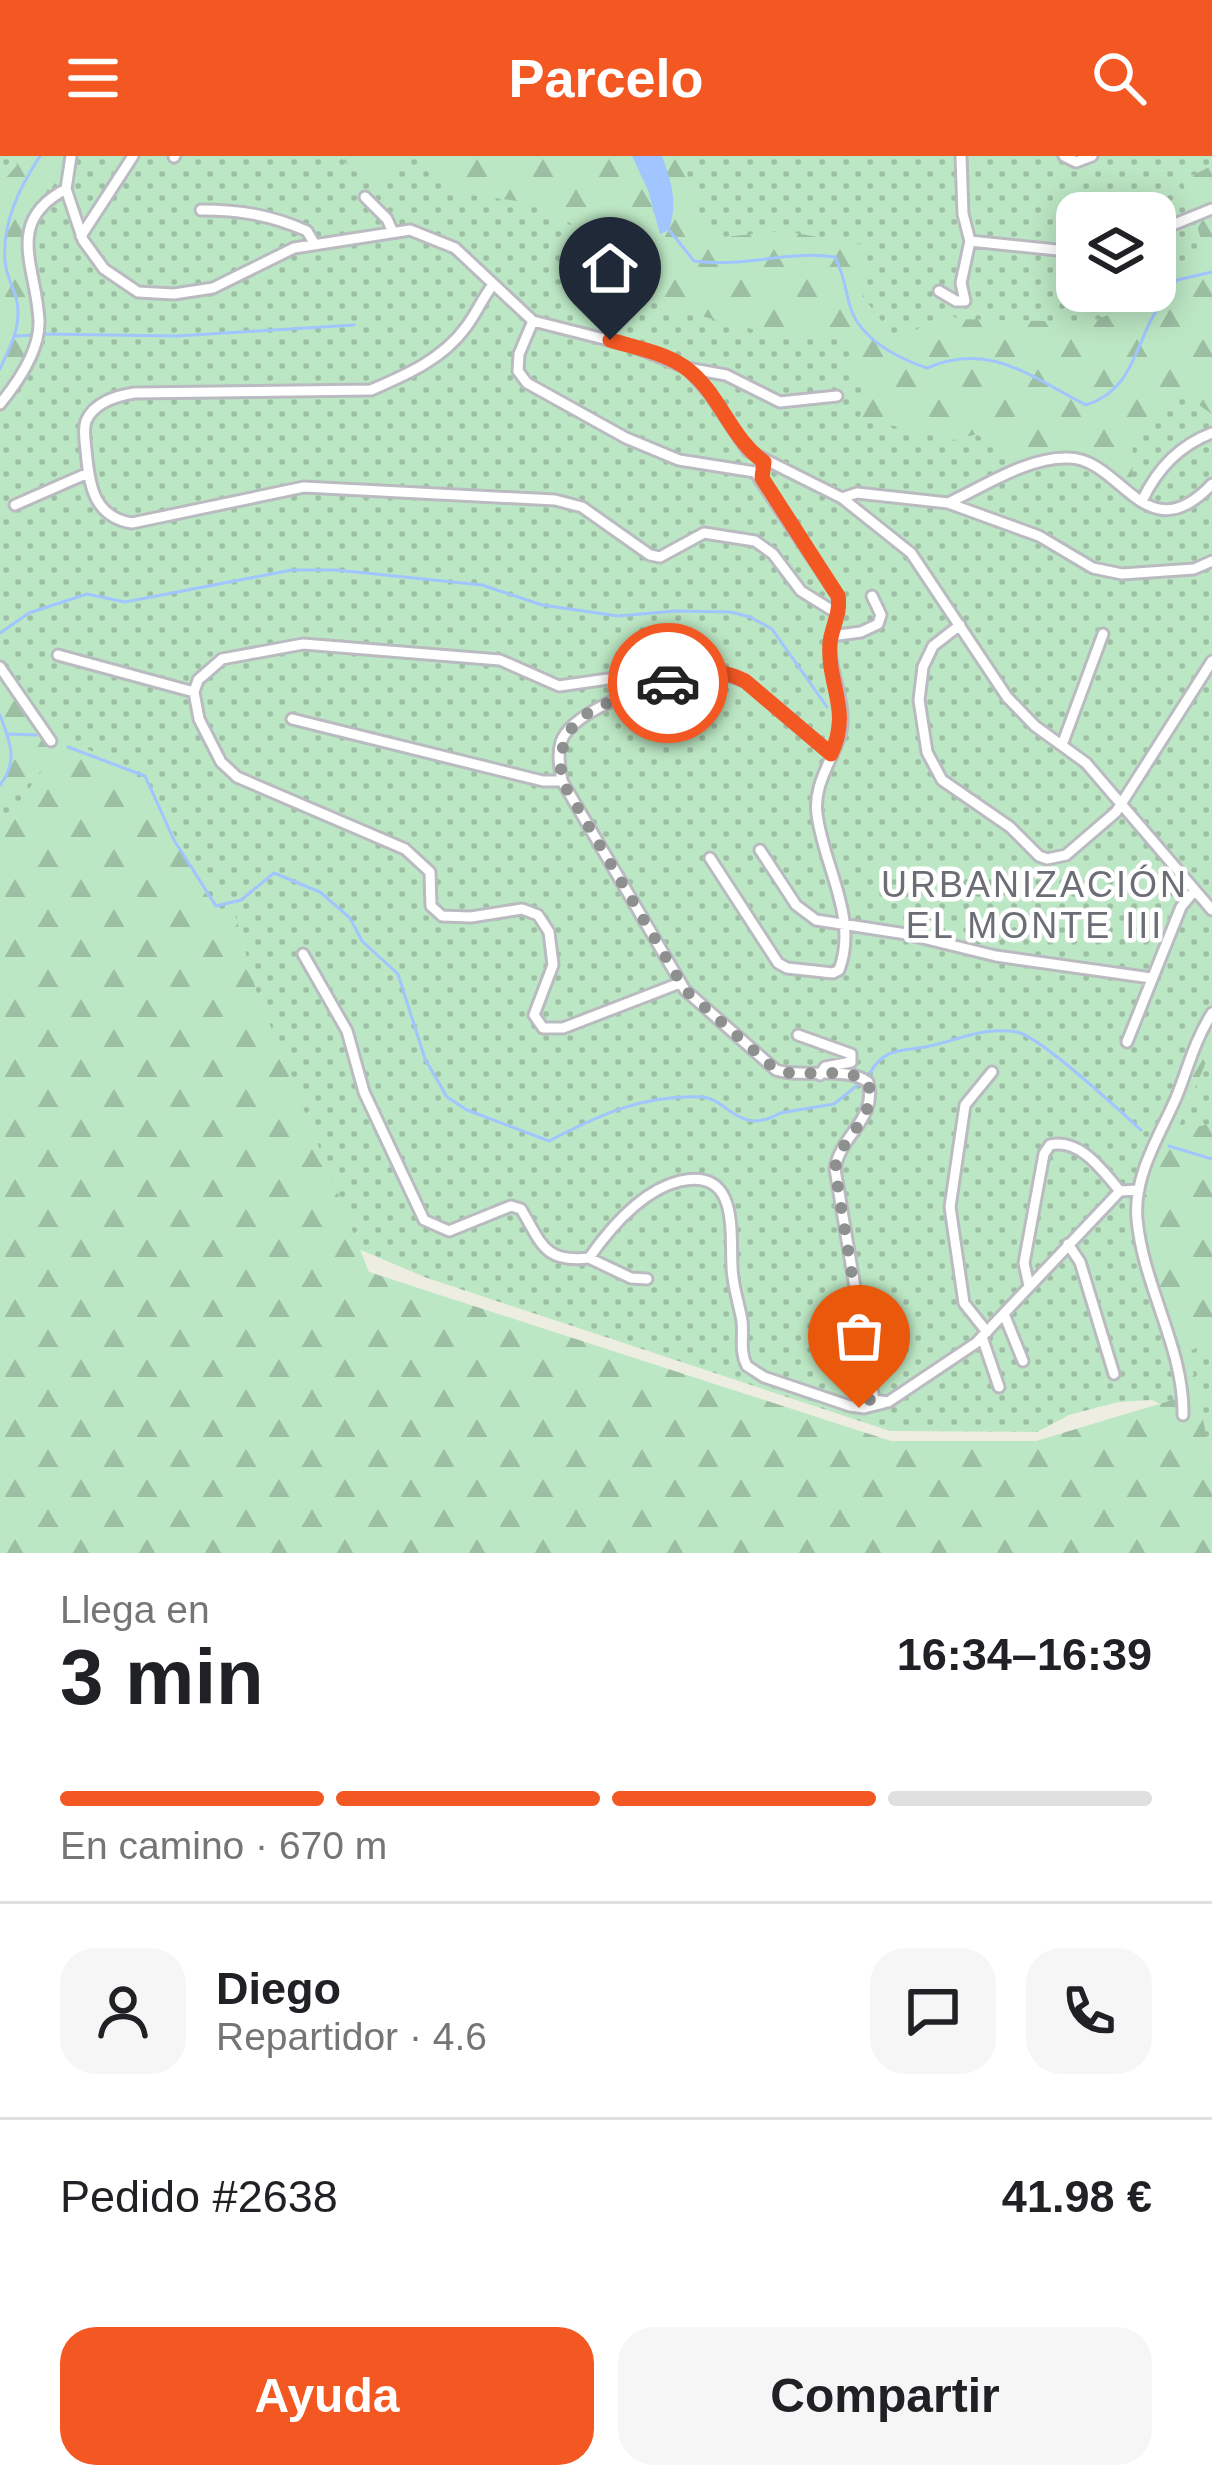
<!DOCTYPE html>
<html lang="es">
<meta charset="utf-8">
<style>
:root{--surface:#fff;--page:#f6f6f6;--text:#202124;--muted:#757577;--line:#e0e0e0;--accent:#f35722}
body{margin:0;font-family:Arial,sans-serif;background:var(--page);color:var(--text);height:100vh;display:flex;flex-direction:column;font-size:45px;white-space:nowrap}
*{box-sizing:border-box;margin:0}
p{font-size:39px;color:var(--muted)}
.icon{flex:none;width:66px;height:66px;fill:none;stroke:currentColor;stroke-width:2;stroke-linecap:round;stroke-linejoin:round}
.map{position:relative;height:1397px;overflow:hidden}
.details{display:flex;flex-direction:column;background:var(--surface);flex:1}
.details>*{flex:none}
.fabs{position:absolute;left:1056px;top:36px;display:grid;gap:24px}
.fabs a{display:grid;place-items:center;width:120px;height:120px;border-radius:24px;background:var(--surface);box-shadow:0 6px 30px #0003;font-size:60px}
.pin{position:absolute;display:grid;place-items:center;width:102px;height:102px;color:#fff;margin:-123px -51px;border-radius:50% 50% 50% 0;rotate:-45deg;box-shadow:0 0 12px #0007}
.pin .icon{rotate:45deg}
.courier{position:absolute;display:grid;place-items:center;width:120px;height:120px;margin:-60px;border:9px solid #f35722;border-radius:50%;background:#fff;color:#222;box-shadow:0 3px 15px #0007}
.headline em{font-style:normal;font-weight:700}
.headline div{display:flex;flex-direction:column-reverse}
.headline{display:flex;align-items:center;justify-content:space-between;height:204px;padding:0 60px}
h1{font-size:78px;font-weight:700;line-height:90px}
.bar{display:grid;grid-template-columns:repeat(4,1fr);gap:18px 12px;align-content:center;height:144px;padding:0 60px}
.bar i{height:15px;border-radius:9px;background:var(--line)}
.bar .current{background:var(--accent)}
.bar p{grid-column:span 4}
.line{display:flex;align-items:center;gap:30px;padding:0 60px;border-top:3px solid var(--line)}
.line div{flex:1}
.round{display:grid;place-items:center;flex:none;width:126px;height:126px;border-radius:36px;background:var(--page)}
.cta{display:flex;gap:24px;margin-top:auto;padding:24px 60px}
.cta a{flex:1;height:138px;border-radius:36px;background:var(--accent);color:#fff;font-size:48px;font-weight:700;line-height:138px;text-align:center}
.cta a+a{background:var(--page);color:var(--text)}
header{display:flex;justify-content:space-between;align-items:center;height:156px;padding:0 60px;background:var(--accent);color:#fff;font-size:54px;font-weight:700}
.map>svg:first-child{display:block}
.green{fill:url(#green-dots);fill-rule:evenodd}
.forest{fill:url(#forest-firs)}
.water{fill:#a0c5ff}
.lines{fill:none;stroke-linecap:round;stroke-linejoin:round}
.stream{stroke:#a0c5ff;stroke-width:3}
.minor-casing{stroke:#b9bbc1;stroke-width:15}
.minor{stroke:#fff;stroke-width:9}
.done{stroke:#8e8f8f;stroke-width:12;stroke-dasharray:0 21.6}
.route{stroke:#f35722;stroke-width:15}
.labels{text-anchor:middle;stroke-width:9;stroke-linejoin:round;paint-order:stroke}
.neighbourhood-label{font-size:36px;letter-spacing:3px;fill:#6b6e75;stroke:#fff}
</style>
<header><svg class="icon" aria-label="menu" viewBox="0 0 24 24"><path d="M4 6h16M4 12h16M4 18h16"/></svg>Parcelo<svg class="icon" aria-label="search" viewBox="0 0 24 24"><circle cx="10" cy="10" r="6"/><path d="M15 15l6 6"/></svg></header>
<div class="map">
<svg width="1212" height="1397" viewBox="0 0 1212 1397">
<defs>
<pattern id="green-dots" width="8" height="8" patternUnits="userSpaceOnUse" patternTransform="scale(3)"><rect width="8" height="8" fill="#bce7c4"/><path d="M2 2h.1M6 6h.1" fill="none" stroke="#9cbea3" stroke-width="1.8" stroke-linecap="round"/></pattern>
<pattern id="forest-firs" width="22" height="20" patternUnits="userSpaceOnUse" patternTransform="scale(3)"><rect width="22" height="20" fill="#bce7c4"/><path d="M5 1l3.5 6h-7zM16 11l3.5 6h-7z" fill="#9cbea3"/></pattern>
</defs>
<rect width="100%" height="100%" fill="#eeede1"/>
<!-- green -->
<path class="green" d="M0,0H1212V1307L1204,1270L1152,1244L1118,1246L1069,1259L1037,1276L890,1275L427,1122L304,1070L0,789ZM1077,57H1155V135H1077Z"/>
<!-- forest -->
<path class="forest" d="M16,0H64L57,24L23,74L37,167L29,202L0,239V29L17,9Z
M339,0H406L372,31Z
M416,0H632L648,34L659,77L670,23L662,0H682L698,59L724,81L783,75L864,89V142L897,185L946,156L958,163L1045,165L1079,170L1124,153L1155,135V131L1188,108L1203,89L1182,24L1212,10V258L1176,233L1133,278L1132,332L1077,292L1015,310L977,278L954,284L860,262L864,235L842,179L790,183L666,151L622,124L601,87L540,48L456,37L430,19Z
M0,520L50,594L23,635L0,650Z
M66,582L144,622L213,751L235,758L256,834L369,1116L891,1285H1036L1189,1239L1142,1065L1143,1040L1158,992L1212,869V892L1176,977L1212,967V1183L1189,1196L1212,1307V1397H0V672Z"/>
<!-- water -->
<path class="water" d="M632,0H662C672,28 678,46 669,74L660,78L648,34Z"/>
<g class="lines">
<!-- stream -->
<path class="stream" d="M670,75L694,105C747,112 784,94 835,101C843,116 845,130 849,147C858,182 895,201 927,212C990,185 1031,221 1086,249C1127,236 1133,202 1150,166C1157,151 1168,138 1177,124L1212,116
M44,178L177,180L354,169
M16,180L34,179
M0,213C11,189 23,168 16,141C12,129 6,118 5,105C2,66 20,31 40,0
M0,477L29,457L87,438L125,446L292,414H336L482,429L542,449L618,460L675,455L731,456L750,461L772,473L827,551
M0,559C10,586 19,605 0,629
M8,578L36,579
M68,591L145,620L174,684L216,750L241,744L274,717L320,736L350,762L362,785L398,818L425,903L447,941L467,954L549,985C599,959 644,938 703,941C727,943 740,981 780,957L834,948L859,928
M870,917C884,892 901,895 925,891C956,885 984,870 1017,876C1041,881 1118,953 1141,974
M1169,990L1212,1003"/>
<defs>
<path id="minor" d="M71,0L66,33L83,84L104,113L138,136L174,138L213,132L294,92L410,74L455,92L533,165L632,190L687,212L710,238L748,295L842,342L911,397L1007,541L1035,570L1086,607L1212,754
M961,0L963,58L970,85L1077,96
M1064,0L1076,6L1092,0
M174,1L175,0
M365,41L387,63L392,74
M201,54C240,54 271,59 307,75L314,87
M1155,76L1212,53
M81,80L133,0
M492,130C482,143 476,158 466,171C443,203 406,219 371,234L134,237C116,240 94,246 86,265C83,274 85,285 86,294C89,328 93,361 132,367L304,331L555,344L582,351L650,399L660,401L704,377L755,385L773,398L801,435L838,458
M939,135L956,145H965L961,127L970,85
M533,165L519,198L518,215L527,227L626,282L679,304L755,316L838,440C841,460 829,475 830,495C832,520 848,555 840,579C832,605 813,629 817,658C823,709 859,762 839,814L833,817L787,812L778,807L710,702
M687,212L726,219L780,246L837,240
M0,248C18,226 40,195 39,165C37,112 3,66 66,33
M842,342L857,337L948,347L1039,380L1093,412L1122,418L1194,413L1212,405
M1142,345C1157,313 1180,289 1212,277
M948,347C983,331 1029,300 1069,302C1122,303 1146,398 1212,328
M15,349L88,317
M960,469L933,490L923,511L919,544L927,596L942,624L1010,671L1039,700L1047,703L1066,699L1116,656L1212,505
M831,480L861,476L878,468L881,459L872,440
M58,499L194,536
M0,511L51,585
M704,514C670,523 573,550 561,586C557,599 560,612 562,625L685,834L776,914C804,923 845,909 868,926C878,963 840,979 835,1013L874,1244L888,1246L976,1187L1120,1035L1139,1034
M292,563L543,625H562
M1062,589L1103,478
M760,694L796,749L816,764L906,778L996,800L1151,822
M303,798L347,875L364,936L424,1064L449,1075L511,1050L521,1053C542,1088 544,1107 589,1102C610,1072 643,1034 680,1025C739,1012 730,1075 732,1110C732,1128 739,1147 742,1165C744,1181 739,1195 747,1210L764,1221L850,1250L864,1252L884,1247
M680,827L563,872H543L534,859L553,809L549,776L538,759L522,753L471,761L442,760L431,750L430,716L405,693L237,621L221,606L199,563L194,536L198,524L222,503L303,488L500,504L559,530L699,510L745,525L831,598
M798,879L851,898V906L825,911L820,919
M1127,886L1181,751L1195,734
M1068,1088L1080,1106L1114,1218
M589,1102L631,1122L647,1123
M1029,1130L1024,1107L1044,998L1050,989C1080,982 1102,1014 1120,1035
M1004,1158L1023,1205
M987,1176L964,1147L950,1051L965,949L992,916
M982,1181L999,1231
M1183,1259C1184,1192 1143,1130 1137,1063C1133,1020 1160,979 1176,942C1189,910 1193,888 1212,857"/>
</defs>
<!-- minor casing -->
<use href="#minor" class="minor-casing"/>
<!-- minor -->
<use href="#minor" class="minor"/>
</g>
<g class="lines">
<!-- done -->
<path class="done" d="M668,527C613,547 552,550 562,625L685,834L776,914C804,923 845,909 868,926C878,964 840,979 835,1013L871,1238L868,1252H859"/>
<!-- route -->
<path class="route" d="M610,184C633,191 662,196 683,210C719,234 729,281 764,306L762,322L838,440C841,457 832,470 830,487C827,530 852,554 831,598L745,525C716,510 697,516 668,527"/>
</g>
<g class="labels">
<!-- neighbourhood labels -->
<g class="neighbourhood-label">
<text x="1035" y="741">URBANIZACIÓN<tspan x="1035" dy="41">EL MONTE III</tspan></text>
</g>
</g>
</svg>
<div class="fabs">
<a><svg class="icon" aria-label="layers" viewBox="0 0 24 24"><path d="M12 4l9 5-9 5-9-5zM3 14l9 5 9-5"/></svg></a>
</div>
<div class="pin" style="left:859px;top:1252px;background:#ea580c"><svg class="icon" aria-label="bag" viewBox="0 0 24 24"><path d="M5 8h14l-1 12H6zM9 8a3 3 0 0 1 6 0"/></svg></div>
<div class="pin" style="left:610px;top:184px;background:#1f2937"><svg class="icon" aria-label="home" viewBox="0 0 24 24"><path d="M3 11l9-7 9 7M6 9v11h12V9"/></svg></div>
<div class="courier" style="left:668px;top:527px"><svg class="icon" aria-label="car" viewBox="0 0 24 24"><path d="M5 17H2v-5l4-1 3-4h7l3 4 3 1v5h-3M9 17h6M6 11h13"/><circle cx="7" cy="17" r="2"/><circle cx="17" cy="17" r="2"/></svg></div>
</div>
<section class="details">
<div class="headline"><div><h1>3 min</h1><p>Llega en</p></div><em>16:34–16:39</em></div>
<div class="bar"><i class="current"></i><i class="current"></i><i class="current"></i><i></i><p>En camino · 670 m</p></div>
<div class="line" style="height:216px"><a class="round"><svg class="icon" aria-label="person" viewBox="0 0 24 24"><circle cx="12" cy="8" r="4"/><path d="M4 21q1-7 8-7t8 7"/></svg></a><div><b>Diego</b><p>Repartidor · 4.6</p></div><a class="round"><svg class="icon" aria-label="chat" viewBox="0 0 24 24"><path d="M4 5h16v11H9l-5 4z"/></svg></a><a class="round"><svg class="icon" aria-label="phone" viewBox="0 0 24 24"><path d="M5 4h4l2 5-3 2q2 4 5 5l2-3 5 2v4C11 20 4 13 5 4z"/></svg></a></div>
<div class="line" style="height:156px"><div>Pedido #2638</div><b>41.98 €</b></div>
<div class="cta"><a>Ayuda</a><a>Compartir</a></div>
</section>
